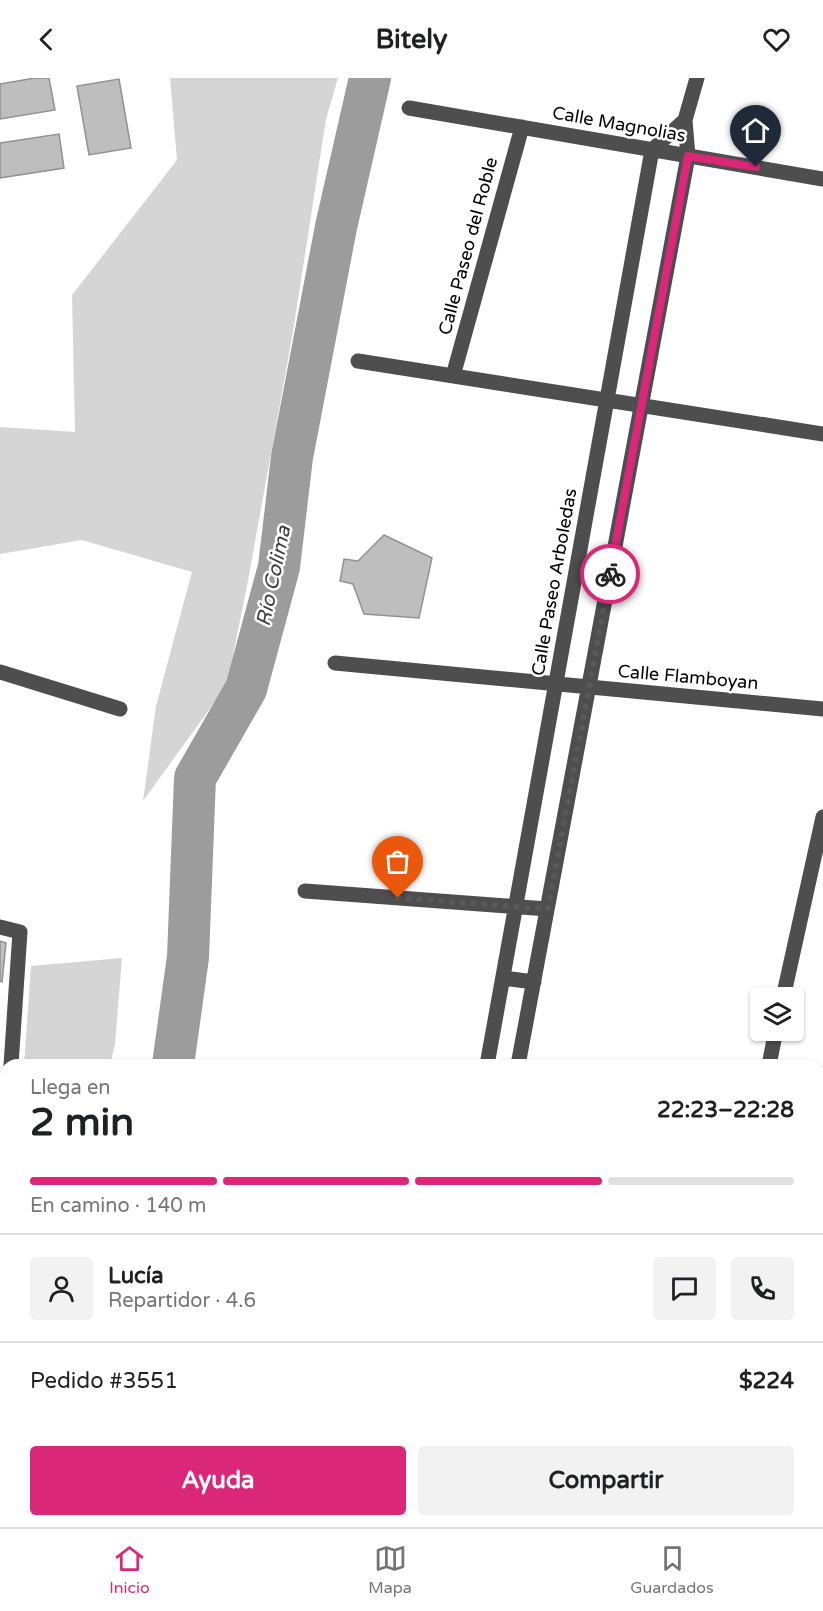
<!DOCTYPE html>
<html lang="es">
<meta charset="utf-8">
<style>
:root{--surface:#fff;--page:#f2f2f2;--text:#202124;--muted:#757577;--line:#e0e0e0;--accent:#db2777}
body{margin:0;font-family:"Varela Round",sans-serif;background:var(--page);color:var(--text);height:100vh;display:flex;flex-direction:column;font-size:22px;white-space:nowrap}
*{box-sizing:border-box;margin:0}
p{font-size:20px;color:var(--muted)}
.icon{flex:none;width:33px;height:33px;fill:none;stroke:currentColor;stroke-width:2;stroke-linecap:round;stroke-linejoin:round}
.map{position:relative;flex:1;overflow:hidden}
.drawer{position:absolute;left:0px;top:981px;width:824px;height:468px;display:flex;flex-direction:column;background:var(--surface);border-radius:18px 18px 0 0;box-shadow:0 2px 4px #0004}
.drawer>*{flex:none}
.tools{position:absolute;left:750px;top:909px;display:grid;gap:12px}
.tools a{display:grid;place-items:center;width:54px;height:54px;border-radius:6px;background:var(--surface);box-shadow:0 2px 4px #0004;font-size:30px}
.pin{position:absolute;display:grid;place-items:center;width:51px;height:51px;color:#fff;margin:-62px -26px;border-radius:50% 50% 50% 0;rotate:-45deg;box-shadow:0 0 6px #0007}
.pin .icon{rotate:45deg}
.courier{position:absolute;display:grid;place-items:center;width:60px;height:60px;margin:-30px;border:4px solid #db2777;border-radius:50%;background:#fff;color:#222;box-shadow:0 2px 8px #0007}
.headline em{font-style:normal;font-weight:800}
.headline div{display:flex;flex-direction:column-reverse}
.headline{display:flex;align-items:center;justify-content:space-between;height:102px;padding:0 30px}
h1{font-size:39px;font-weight:800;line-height:45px}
.bar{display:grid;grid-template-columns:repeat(4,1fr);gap:9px 6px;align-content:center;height:72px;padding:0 30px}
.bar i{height:8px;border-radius:4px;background:var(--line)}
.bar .active{background:var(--accent)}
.bar p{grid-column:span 4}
.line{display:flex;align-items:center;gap:15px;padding:0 30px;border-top:2px solid var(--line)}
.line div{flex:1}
.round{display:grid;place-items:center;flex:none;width:63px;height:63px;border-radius:6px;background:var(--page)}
.cta{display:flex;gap:12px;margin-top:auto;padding:12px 30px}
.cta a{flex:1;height:69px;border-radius:6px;background:var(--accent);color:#fff;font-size:24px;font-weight:800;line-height:69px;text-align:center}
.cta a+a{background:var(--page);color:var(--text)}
header{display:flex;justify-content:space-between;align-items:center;height:78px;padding:0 30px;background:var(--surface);font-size:27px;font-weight:800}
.menu{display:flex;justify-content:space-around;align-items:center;height:84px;border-top:2px solid var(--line);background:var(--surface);font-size:16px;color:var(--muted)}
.menu a{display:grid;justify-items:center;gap:3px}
.menu .active{color:var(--accent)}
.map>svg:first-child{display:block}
.green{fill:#d5d5d5}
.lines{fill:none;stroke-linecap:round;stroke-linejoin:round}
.river{stroke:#9c9c9c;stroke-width:42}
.building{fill:#bebebe;stroke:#929292;stroke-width:1.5}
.major-casing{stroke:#dbdbdb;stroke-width:18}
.minor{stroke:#4e4e4e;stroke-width:15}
.major{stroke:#000;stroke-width:15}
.done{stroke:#595959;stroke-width:6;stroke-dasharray:0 10.8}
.route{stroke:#db2777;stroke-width:8}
.labels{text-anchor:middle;stroke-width:5;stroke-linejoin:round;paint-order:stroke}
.street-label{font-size:18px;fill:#000;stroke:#fff}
.water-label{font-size:20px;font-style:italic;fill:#3d3d3d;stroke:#fff}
</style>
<header><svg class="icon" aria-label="back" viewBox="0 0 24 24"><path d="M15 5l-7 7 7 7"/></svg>Bitely<svg class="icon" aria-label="heart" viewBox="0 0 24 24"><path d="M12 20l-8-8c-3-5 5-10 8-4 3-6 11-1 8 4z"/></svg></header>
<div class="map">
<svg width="823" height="1449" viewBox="0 0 823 1449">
<rect width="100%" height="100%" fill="#fff"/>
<!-- green -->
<path class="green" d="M170,0H338L326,41L293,254L247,508L227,607L143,723L156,628L192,494L82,462L0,476V349L75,354L72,217L177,82Z
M122,880L115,966L110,987H24L31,888Z
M163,1443H402L417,1449H165Z"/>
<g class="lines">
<!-- river -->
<path class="river" d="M173,987L188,879L195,700L246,611L279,489L292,379L336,149L370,0
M66,1449L67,1443"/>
</g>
<!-- building -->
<path class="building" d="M35,0H49L55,32L0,41V6Z
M119,1L131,70L89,77L77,8Z
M59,56L64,90L0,100V65Z
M384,457L432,480L419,540L364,536L353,506L340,503L344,481L358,483Z
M0,863L6,865L2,904L0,903Z"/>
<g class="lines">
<defs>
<path id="major" d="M0,1192L6,1195
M0,1243L6,1245
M475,1443L490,1449
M594,1443L608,1449"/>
</defs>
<!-- major casing -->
<use href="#major" class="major-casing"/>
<!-- minor -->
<path class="minor" d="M409,30L823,101
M358,283L823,356
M453,298L522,49
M335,585L823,631
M0,594L120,631
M305,813L547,831
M0,849L20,854L11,987
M503,900L534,904
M783,920L823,739
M487,987L652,72L685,42
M518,987L688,78L685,42L697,0
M769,987L776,952
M0,1150L6,1060
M818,1194L823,1195"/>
<!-- major -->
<use href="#major" class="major"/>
</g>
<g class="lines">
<!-- done -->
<path class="done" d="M398,820L548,831L610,496"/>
<!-- route -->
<path class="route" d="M610,496L688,78L756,89"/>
</g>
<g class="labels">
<!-- street labels -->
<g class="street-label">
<text transform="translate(619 46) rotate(10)" y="6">Calle Magnolias</text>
<text transform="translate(468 168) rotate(-75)" y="6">Calle Paseo del Roble</text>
<text transform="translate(554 504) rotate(-80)" y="6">Calle Paseo Arboledas</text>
<text transform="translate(688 599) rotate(5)" y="6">Calle Flamboyan</text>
</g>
<!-- water labels -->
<g class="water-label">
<text transform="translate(273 498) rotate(-78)" y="7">Río Colima</text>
</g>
</g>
</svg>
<div class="tools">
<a><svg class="icon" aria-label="layers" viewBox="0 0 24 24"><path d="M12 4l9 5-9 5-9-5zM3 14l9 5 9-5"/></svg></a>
</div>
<div class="pin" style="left:398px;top:820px;background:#ea580c"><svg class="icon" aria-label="bag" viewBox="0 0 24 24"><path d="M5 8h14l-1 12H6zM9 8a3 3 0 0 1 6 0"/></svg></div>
<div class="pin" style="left:756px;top:89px;background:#1f2937"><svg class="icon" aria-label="home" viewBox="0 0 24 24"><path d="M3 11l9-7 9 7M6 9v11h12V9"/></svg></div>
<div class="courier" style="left:610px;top:496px"><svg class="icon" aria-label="bike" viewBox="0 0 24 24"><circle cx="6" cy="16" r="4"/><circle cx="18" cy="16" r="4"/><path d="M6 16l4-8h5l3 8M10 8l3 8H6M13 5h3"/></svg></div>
<section class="drawer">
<div class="headline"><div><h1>2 min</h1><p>Llega en</p></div><em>22:23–22:28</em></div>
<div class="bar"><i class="active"></i><i class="active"></i><i class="active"></i><i></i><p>En camino · 140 m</p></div>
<div class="line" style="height:108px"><a class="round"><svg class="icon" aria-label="person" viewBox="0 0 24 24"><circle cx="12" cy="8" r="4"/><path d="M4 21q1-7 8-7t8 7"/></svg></a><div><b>Lucía</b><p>Repartidor · 4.6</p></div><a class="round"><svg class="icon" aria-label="chat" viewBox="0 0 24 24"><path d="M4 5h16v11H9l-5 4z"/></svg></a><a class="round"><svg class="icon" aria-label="phone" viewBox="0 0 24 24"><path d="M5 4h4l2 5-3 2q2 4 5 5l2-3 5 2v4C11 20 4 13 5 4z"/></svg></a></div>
<div class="line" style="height:78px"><div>Pedido #3551</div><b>$224</b></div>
<div class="cta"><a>Ayuda</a><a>Compartir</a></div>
</section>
</div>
<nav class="menu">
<a class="active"><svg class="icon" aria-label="home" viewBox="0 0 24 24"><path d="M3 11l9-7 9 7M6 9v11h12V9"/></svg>Inicio</a>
<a><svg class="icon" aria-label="map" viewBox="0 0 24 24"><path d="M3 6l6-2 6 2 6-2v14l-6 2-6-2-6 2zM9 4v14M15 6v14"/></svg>Mapa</a>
<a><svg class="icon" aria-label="saved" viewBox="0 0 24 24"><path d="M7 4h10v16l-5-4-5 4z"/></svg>Guardados</a>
</nav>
